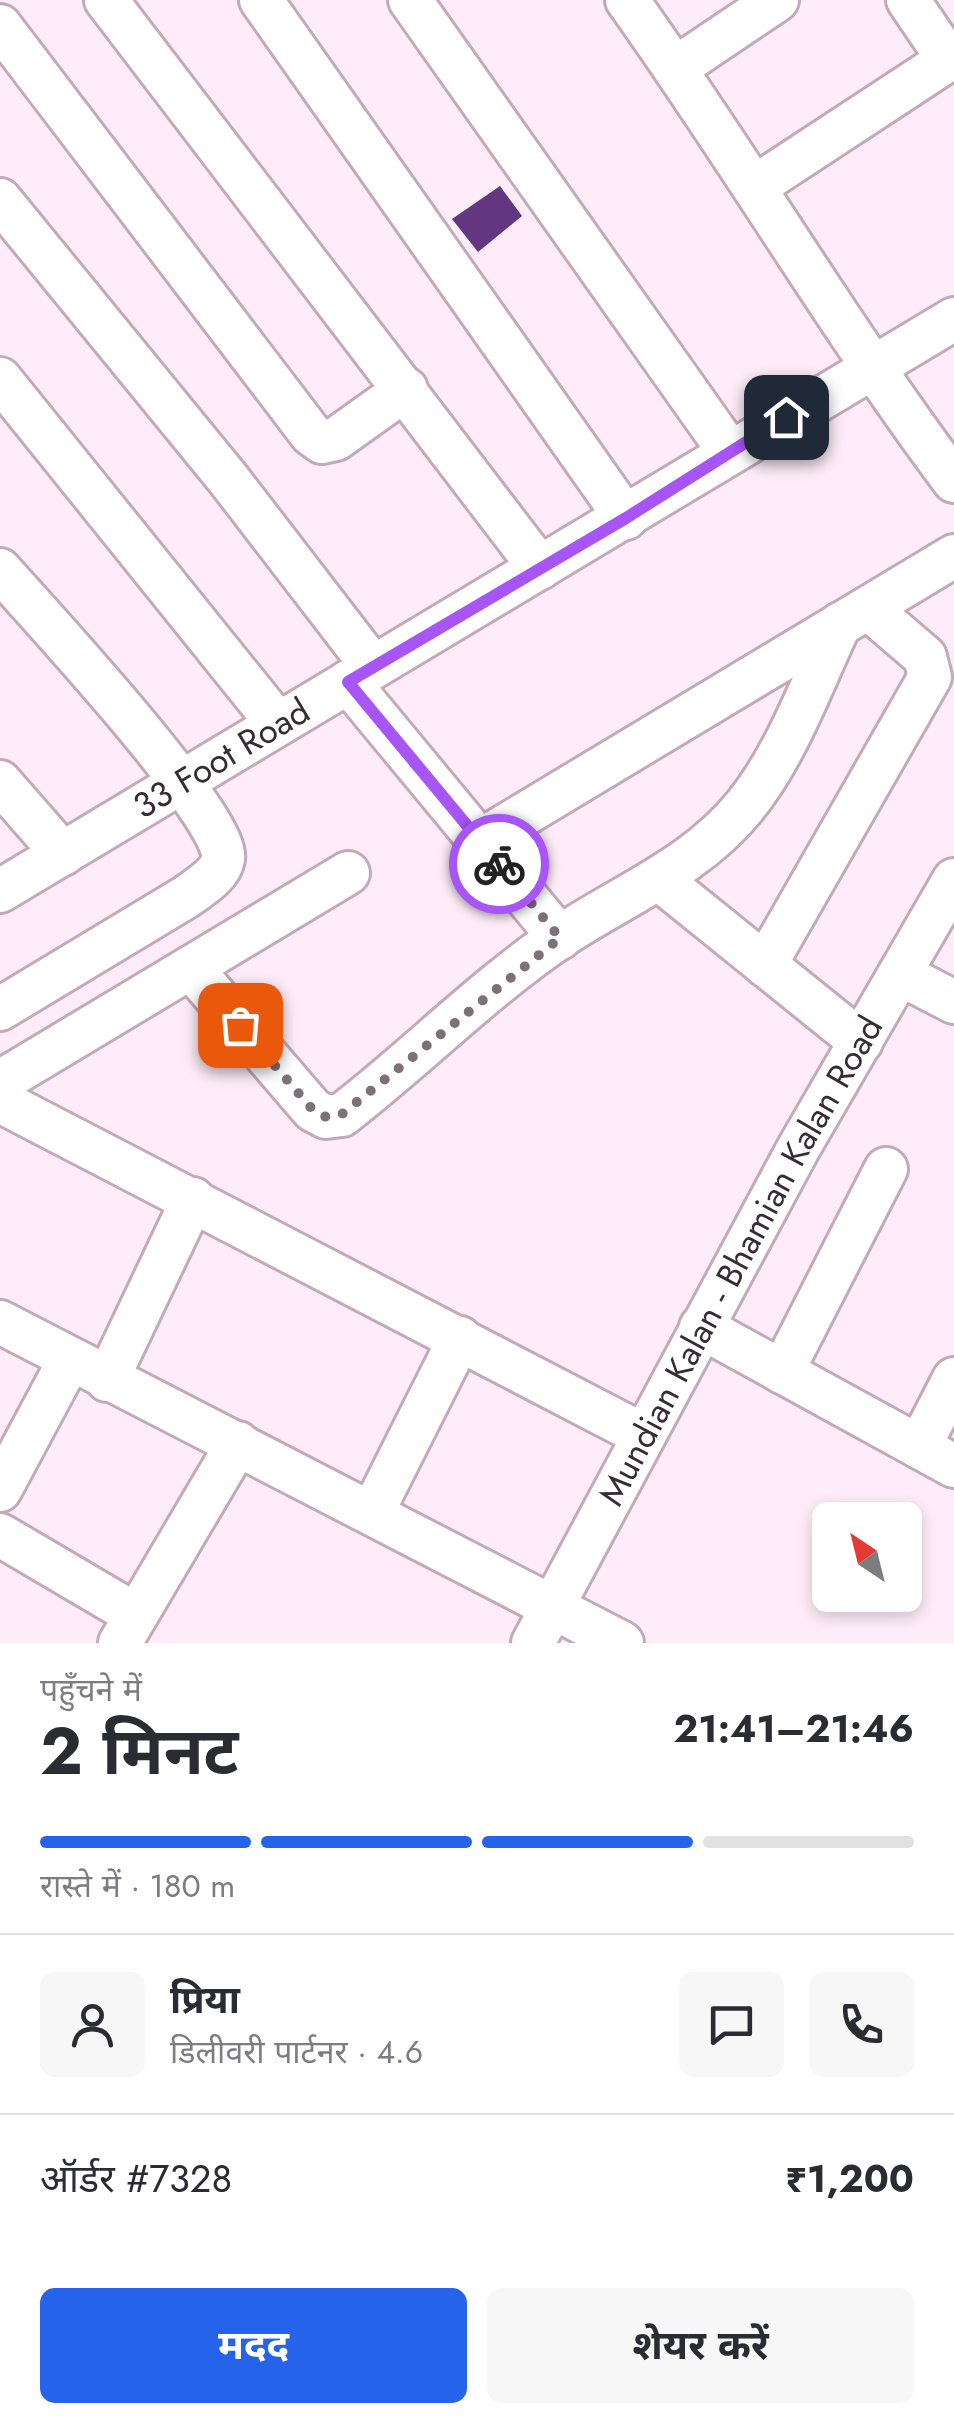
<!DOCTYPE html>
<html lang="hi">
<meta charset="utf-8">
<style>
:root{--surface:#fff;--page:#f7f7f7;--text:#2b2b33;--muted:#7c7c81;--line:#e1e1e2;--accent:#2563eb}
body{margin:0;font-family:Jost,"Noto Sans Devanagari",sans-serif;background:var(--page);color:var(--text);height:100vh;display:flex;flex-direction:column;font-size:38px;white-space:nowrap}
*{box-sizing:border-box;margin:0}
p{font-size:32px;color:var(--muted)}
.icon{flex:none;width:55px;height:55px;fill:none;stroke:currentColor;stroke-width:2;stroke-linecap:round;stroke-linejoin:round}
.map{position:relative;height:1643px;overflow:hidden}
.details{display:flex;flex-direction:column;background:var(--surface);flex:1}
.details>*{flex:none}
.needle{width:65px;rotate:325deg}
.buttons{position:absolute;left:812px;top:1502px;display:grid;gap:20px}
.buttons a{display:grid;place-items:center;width:110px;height:110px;border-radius:15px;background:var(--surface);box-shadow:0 5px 15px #0003;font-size:50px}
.pin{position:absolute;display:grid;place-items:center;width:85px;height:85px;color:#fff;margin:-42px;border-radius:20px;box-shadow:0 5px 15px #0006}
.courier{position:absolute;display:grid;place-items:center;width:100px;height:100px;margin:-50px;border:8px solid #a855f7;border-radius:50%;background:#fff;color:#222;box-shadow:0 2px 12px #0007}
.summary em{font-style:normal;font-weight:700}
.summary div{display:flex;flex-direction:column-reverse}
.summary{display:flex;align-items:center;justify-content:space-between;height:170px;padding:0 40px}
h1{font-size:65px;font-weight:700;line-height:75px}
.bar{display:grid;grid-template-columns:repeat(4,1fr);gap:15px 10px;align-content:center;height:120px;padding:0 40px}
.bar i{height:12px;border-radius:8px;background:var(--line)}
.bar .on{background:var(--accent)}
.bar p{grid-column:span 4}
.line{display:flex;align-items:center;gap:25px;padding:0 40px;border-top:2px solid var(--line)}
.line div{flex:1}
.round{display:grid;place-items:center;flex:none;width:105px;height:105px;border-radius:15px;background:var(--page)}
.cta{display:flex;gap:20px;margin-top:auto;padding:20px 40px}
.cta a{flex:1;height:115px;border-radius:15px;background:var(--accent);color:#fff;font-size:40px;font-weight:700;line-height:115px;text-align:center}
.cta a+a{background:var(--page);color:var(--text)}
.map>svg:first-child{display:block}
.building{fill:#623680}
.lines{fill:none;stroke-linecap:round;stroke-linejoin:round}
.minor-casing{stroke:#c3a9ba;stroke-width:48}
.minor{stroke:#fff;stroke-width:42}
.done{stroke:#7d7078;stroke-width:10;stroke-dasharray:0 18}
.route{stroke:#a855f7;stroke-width:12}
.labels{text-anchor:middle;stroke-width:10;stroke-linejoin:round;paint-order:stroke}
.street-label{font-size:35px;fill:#372c33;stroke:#fff}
</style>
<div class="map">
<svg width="954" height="1643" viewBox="0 0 954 1643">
<rect width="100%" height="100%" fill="#feedf8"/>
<!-- building -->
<path class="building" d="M500,186L522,216L478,252L452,219Z"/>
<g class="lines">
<defs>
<g id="minor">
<path d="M106,0L540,568"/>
<path d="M261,0L626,518"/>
<path d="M410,0L729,451"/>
<path d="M627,0C740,158 838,326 954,481"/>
<path d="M908,0L948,59"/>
<path d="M0,26L311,434L322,442L336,439L406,389"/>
<path d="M676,68L777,0"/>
<path d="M756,186L954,56"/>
<path d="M0,200L229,480L373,667"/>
<path d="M0,379L278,724"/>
<path d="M0,570C35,610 231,820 223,859C220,876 198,888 186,897L0,1009"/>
<path d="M348,682L560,938"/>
<path d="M0,782L63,854"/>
<path d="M480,841L954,556"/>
<path d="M659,879L861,1042"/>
<path id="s1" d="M0,891L954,319"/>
<path d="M765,965L930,677L925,657L868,608"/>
<path d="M191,968L313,1110L326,1117L342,1115C416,1058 483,989 560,937C623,895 696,867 745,806C787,754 811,685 840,624"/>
<path d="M900,974L954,1002"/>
<path d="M0,1082L348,873"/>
<path d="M0,1101L643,1435"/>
<path d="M0,1322L622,1643"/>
<path d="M701,1327L954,1466"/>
<path d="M782,1372L886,1169"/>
<path d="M107,1380L193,1199"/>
<path d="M919,1447L954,1379"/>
<path d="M0,1490L69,1361"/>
<path d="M373,1511L460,1338"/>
<path d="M0,1535L136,1615"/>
<path d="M120,1643L238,1443"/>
<path id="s2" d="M533,1643L798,1149L954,880"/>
</g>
</defs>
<!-- minor casing -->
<use href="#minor" class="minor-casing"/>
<!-- minor -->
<use href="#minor" class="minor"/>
</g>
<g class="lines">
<!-- done -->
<path class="done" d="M240,1025L313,1110L326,1117L342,1114L560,938L499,864"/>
<!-- route -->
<path class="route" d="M499,864L348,682L626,518L786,417"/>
</g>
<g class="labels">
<!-- street labels -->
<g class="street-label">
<text dy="12" stroke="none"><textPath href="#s1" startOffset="258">33 Foot Road</textPath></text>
<text dy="12" stroke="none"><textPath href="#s2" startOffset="435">Mundian Kalan - Bhamian Kalan Road</textPath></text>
</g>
</g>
</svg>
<div class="buttons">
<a><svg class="needle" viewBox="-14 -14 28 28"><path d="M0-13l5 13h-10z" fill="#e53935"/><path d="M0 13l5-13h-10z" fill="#7c7c81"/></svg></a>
</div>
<div class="pin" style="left:240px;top:1025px;background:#ea580c"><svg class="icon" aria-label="bag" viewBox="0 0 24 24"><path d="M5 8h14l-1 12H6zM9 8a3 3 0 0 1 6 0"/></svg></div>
<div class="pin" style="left:786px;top:417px;background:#1f2937"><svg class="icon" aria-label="home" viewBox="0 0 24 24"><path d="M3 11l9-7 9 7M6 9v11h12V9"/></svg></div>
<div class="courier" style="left:499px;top:864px"><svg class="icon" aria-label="bike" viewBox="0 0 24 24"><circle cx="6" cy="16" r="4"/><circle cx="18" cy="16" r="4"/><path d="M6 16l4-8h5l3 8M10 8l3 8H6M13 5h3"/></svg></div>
</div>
<section class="details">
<div class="summary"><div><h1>2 मिनट</h1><p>पहुँचने में</p></div><em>21:41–21:46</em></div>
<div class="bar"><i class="on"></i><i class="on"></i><i class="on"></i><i></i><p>रास्ते में · 180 m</p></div>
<div class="line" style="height:180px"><a class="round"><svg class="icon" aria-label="person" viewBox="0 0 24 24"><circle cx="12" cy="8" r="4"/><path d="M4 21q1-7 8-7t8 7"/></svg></a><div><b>प्रिया</b><p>डिलीवरी पार्टनर · 4.6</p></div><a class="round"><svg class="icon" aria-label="chat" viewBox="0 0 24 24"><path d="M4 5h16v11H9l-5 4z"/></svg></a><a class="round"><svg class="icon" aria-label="phone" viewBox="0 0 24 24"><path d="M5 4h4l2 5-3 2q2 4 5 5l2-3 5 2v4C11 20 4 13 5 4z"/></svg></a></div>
<div class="line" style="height:130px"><div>ऑर्डर #7328</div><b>₹1,200</b></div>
<div class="cta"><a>मदद</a><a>शेयर करें</a></div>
</section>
